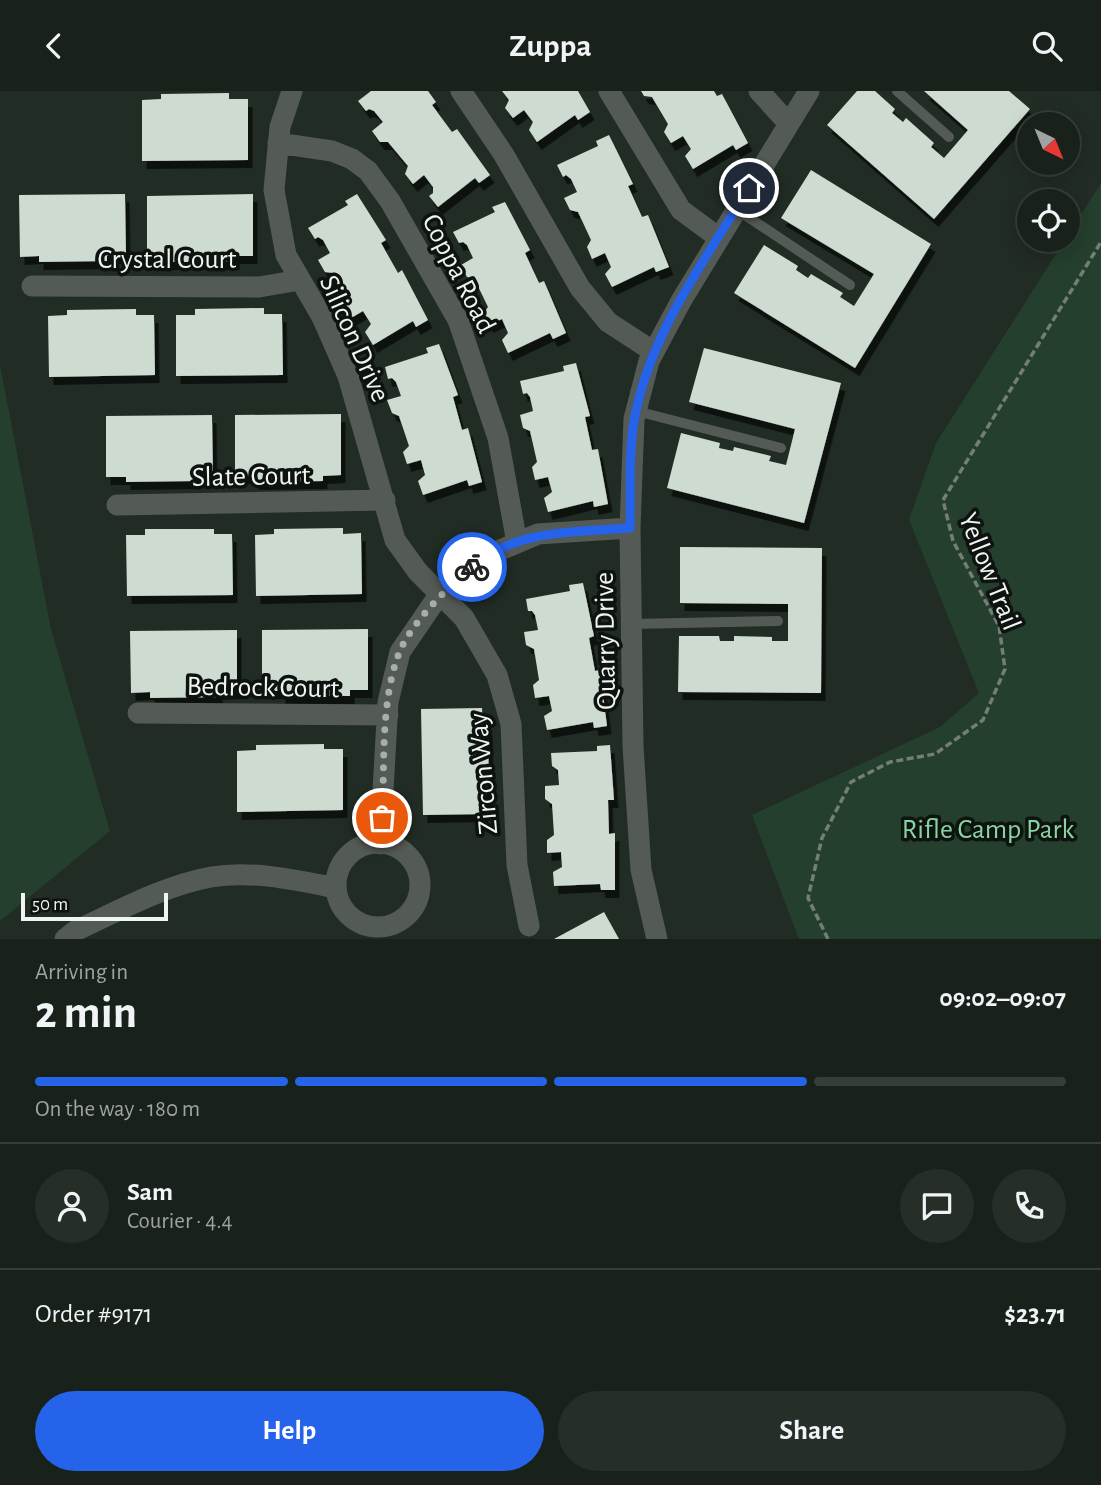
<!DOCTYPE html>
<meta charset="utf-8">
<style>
:root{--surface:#19211b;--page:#262e28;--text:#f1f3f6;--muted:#9fa3a3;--line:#373e3a;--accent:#2563eb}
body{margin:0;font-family:"Alegreya Sans",sans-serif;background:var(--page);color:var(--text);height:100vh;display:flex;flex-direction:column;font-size:26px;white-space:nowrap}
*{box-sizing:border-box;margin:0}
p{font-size:23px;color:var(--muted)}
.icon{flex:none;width:38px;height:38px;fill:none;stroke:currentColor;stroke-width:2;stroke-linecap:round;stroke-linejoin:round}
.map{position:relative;height:848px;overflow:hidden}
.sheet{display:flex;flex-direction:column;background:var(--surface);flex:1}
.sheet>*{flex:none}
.needle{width:46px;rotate:137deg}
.controls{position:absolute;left:1017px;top:21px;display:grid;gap:14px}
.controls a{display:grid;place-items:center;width:63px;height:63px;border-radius:50%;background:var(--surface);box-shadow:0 4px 18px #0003,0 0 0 2px var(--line);font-size:35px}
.scale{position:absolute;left:21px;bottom:18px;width:147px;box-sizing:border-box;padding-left:7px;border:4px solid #eff6f1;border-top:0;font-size:19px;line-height:24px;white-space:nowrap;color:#eff6f1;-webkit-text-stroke:5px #0e130f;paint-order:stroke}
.pin{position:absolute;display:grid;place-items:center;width:60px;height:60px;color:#fff;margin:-30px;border:4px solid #fff;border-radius:50%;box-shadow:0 2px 7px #0007}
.courier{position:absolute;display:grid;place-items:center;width:70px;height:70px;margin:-35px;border:5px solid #2563eb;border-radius:50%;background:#fff;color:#222;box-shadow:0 2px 9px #0007}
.overview em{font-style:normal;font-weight:700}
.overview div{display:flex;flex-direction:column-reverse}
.overview{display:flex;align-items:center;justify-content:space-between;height:119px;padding:0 35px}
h1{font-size:46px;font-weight:700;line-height:52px}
.bar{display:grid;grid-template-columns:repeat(4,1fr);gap:10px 7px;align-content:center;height:84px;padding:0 35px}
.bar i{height:9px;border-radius:5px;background:var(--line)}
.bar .active{background:var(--accent)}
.bar p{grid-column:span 4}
.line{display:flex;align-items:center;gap:18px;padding:0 35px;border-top:2px solid var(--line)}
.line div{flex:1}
.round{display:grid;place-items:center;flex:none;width:74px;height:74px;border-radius:37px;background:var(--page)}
.button{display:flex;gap:14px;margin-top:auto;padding:14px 35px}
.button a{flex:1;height:80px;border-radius:42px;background:var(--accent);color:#fff;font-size:28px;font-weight:700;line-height:80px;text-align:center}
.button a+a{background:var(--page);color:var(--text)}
header{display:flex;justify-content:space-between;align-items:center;height:91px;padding:0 35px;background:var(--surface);font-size:32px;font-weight:700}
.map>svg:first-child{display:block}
.green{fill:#243f2d}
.building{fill:#cddbd1;filter:url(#shadow)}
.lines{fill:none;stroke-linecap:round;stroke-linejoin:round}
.path{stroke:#747e77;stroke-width:3.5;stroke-dasharray:7 3.5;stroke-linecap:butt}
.lane{stroke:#545a56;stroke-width:10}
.street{stroke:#545a56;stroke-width:21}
.done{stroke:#a7afa9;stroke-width:7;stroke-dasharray:0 12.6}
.route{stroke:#2563eb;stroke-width:9}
.labels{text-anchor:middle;stroke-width:7;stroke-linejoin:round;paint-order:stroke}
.street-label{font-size:28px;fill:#eff6f1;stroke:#0e130f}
.park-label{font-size:28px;fill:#89d5a1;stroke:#0e130f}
</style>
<header><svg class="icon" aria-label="back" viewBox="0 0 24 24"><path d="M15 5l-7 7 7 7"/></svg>Zuppa<svg class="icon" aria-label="search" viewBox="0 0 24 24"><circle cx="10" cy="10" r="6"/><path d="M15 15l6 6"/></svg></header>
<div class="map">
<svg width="1101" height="848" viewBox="0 0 1101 848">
<defs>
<filter id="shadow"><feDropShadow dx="4.5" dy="8" stdDeviation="0" flood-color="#0009"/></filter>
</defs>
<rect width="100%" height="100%" fill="#212c24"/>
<!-- green -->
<path class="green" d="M1101,92V848H799L752,724L940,636L979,602L909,429L936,352Z
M0,274L51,538L110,740L0,830Z"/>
<!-- building -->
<path class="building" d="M371,0H428L436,11L432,14L452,41L457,38L490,84L479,92L475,87L438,116L429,105L433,102V96L424,84L413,93L405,83L408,75L388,51H380L372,40L383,31L374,20L369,18L366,20L358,10Z
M502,0H578L590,21L578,29L575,24L537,51L529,39L533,31L524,19L513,27L505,17L509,9Z
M641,0H714L717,5L722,3L748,52L736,59L733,54L693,78L685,65L691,58L683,45L671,52L664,41L668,33L652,6L644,5Z
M857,0H875L895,18L892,22L903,31L906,27L934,52L931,56L944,67L968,39L924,0H1009L1030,18L934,128L827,34Z
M229,2V8H248V69L142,70V9L161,8V3Z
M609,44L633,93L628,95L642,126L648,124L669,176L656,181L654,176L612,196L605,183L611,176L605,162L592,168L587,156L591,149L578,121L570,119L564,107L577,101L571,88L566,84L563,86L557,74L598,55L596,50Z
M811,79L931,153L855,277L734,202L764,154L798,175L796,179L808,187L811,183L843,202L840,206L854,215L874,183L781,127Z
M125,103L126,165H107V170L39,171V165L20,166L19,104Z
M253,103V165H235V171H166V165L147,166V105Z
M357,103L386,149L381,152L398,182L402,179L428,229L416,236L413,230L373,254L365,241L371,233L363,220L351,227L345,216L349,209L333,182L325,181L318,169L330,162L323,149L318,146L315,148L308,137L348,114L345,110Z
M505,111L530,159L525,162L539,192L544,190L566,242L553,248L550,242L508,262L502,249L508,242L502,228L489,234L483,223L488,216L474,187L467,186L461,174L473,167L467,154L463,151L459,152L453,141L495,121L492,116Z
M264,217V223H282L283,284L176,285V224H195V218Z
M136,218V224H154L155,284L49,286L48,225L67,224V219Z
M439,253L458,304L453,306L462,339L468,337L482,391L469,395L467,389L423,404L418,390L425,384L421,369L407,373L403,361L409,355L399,325L392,322L387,309L401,305L396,291L392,287L388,288L385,276L428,262L426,257Z
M704,257L841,292L804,432L667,397L681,342L720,352L719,357L733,360L734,356L771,365L769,370L786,374L795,338L689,311Z
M576,272L590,325L585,326L592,359L598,358L608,413L594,416L593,410L548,421L544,407L552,401L548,386L535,389L532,376L537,371L530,340L523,337L520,324L533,320L530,306L527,302L523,303L520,290L564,280L563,275Z
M341,323V384L323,385V390L254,391V385H235V324Z
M212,324L213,385H194V390L126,391V386H106V325Z
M343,437V443L361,442L362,503L256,505L255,444L274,443V438Z
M145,438H214V443H232L233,504L127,505L126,444H145Z
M680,456L822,457L821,602L678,601L679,545H719L720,550H734V545L772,546V550H788V513L680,512Z
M583,492L594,545L589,547L595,580L600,579L607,635L594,637L593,631L547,639L544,625L552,620L549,605L535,607L533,594L539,589L534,558L526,554L524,541L538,539L535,524L532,520H528L526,508L570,500L569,494Z
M368,538V599H350V605H281V600H262V539Z
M237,539V600L218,601L219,606L150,607V601L131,602L130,540Z
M482,617L483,636H488L489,704H483L484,723L423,724L421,618Z
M324,653V658H343V719L237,721V660L256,659V654Z
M610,654L614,709H608L609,743L615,742V799H601L600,793L554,795L553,781L562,776L561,761L547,762V749L554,744L552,713L545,708V695L559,694L558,679L552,675L551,662L597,660V655Z
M604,821L619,848H554Z"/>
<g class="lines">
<!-- path -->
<path class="path" d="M828,848L808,807L822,747L851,691L890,671L935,663L983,629L1005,578L999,535L953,450L943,409L1101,151"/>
<!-- lane -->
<path class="lane" d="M897,0L949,46
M736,118L850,194
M636,320L781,357
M632,533L778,530"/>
<!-- street -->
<path class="street" d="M292,0L280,36L274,99L286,164L322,226L348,285L395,449L418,481L464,527L497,584L511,633L517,774L529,835
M461,0L504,64L580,197L608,231L654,261
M609,0L681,119L719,147
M759,0L789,33
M278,52L332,60L352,68L368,80L390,110L458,229L498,347L517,452
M32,195L259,196L300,189
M117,414L385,409
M138,622L388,624
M336 794a42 42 0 1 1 84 0a42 42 0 1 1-84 0Z
M380,753L388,611L400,561L439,504L484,466L538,443L630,437
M65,848L75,840C118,820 163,795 211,786C252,779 296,789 336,797
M657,848L641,779L633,655L630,437L634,328L649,270L681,210L809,0"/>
</g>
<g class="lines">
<!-- done -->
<path class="done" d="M382,727C385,675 380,612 399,562C411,532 447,497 472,476"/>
<!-- route -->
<path class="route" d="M472,476C516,438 574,441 630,437C631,401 628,360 635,325C651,241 705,169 749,97"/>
</g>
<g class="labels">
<!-- street labels -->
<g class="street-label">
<text x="167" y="177">Crystal Court</text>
<text transform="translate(460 182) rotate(63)" y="10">Coppa Road</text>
<text transform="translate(356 247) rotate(66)" y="10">Silicon Drive</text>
<text transform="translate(251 384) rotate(-1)" y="10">Slate Court</text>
<text transform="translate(991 480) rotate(68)" y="10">Yellow Trail</text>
<text transform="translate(604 550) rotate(-91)" y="10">Quarry Drive</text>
<text transform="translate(263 595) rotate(1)" y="10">Bedrock Court</text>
<text transform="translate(482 683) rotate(-95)" y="10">Zircon Way</text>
</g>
<!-- park labels -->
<g class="park-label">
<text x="988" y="747">Rifle Camp Park</text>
</g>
</g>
</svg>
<div class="controls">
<a><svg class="needle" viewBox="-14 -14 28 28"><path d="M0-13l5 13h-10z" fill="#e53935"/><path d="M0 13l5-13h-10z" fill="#9fa3a3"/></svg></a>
<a><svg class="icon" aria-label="locate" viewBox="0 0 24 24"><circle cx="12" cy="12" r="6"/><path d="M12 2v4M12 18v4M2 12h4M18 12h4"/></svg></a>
</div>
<div class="scale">50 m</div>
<div class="pin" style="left:382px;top:727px;background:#ea580c"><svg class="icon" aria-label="bag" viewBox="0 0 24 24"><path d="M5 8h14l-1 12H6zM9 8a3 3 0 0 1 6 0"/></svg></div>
<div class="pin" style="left:749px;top:97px;background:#1f2937"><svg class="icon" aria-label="home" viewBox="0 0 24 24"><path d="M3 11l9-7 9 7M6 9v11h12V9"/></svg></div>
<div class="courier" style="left:472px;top:476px"><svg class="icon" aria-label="bike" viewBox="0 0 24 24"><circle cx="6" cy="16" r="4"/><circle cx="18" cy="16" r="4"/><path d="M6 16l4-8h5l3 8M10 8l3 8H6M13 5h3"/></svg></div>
</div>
<section class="sheet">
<div class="overview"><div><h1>2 min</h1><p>Arriving in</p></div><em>09:02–09:07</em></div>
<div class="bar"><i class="active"></i><i class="active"></i><i class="active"></i><i></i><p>On the way · 180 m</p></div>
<div class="line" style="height:126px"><a class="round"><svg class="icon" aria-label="person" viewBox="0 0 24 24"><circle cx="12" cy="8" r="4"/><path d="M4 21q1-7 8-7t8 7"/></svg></a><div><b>Sam</b><p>Courier · 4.4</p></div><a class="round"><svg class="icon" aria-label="chat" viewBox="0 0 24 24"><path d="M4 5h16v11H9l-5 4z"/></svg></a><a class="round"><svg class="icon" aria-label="phone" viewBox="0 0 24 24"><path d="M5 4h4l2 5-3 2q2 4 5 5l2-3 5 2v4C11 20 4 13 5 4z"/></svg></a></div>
<div class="line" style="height:91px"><div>Order #9171</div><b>$23.71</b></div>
<div class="button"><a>Help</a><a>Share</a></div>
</section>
